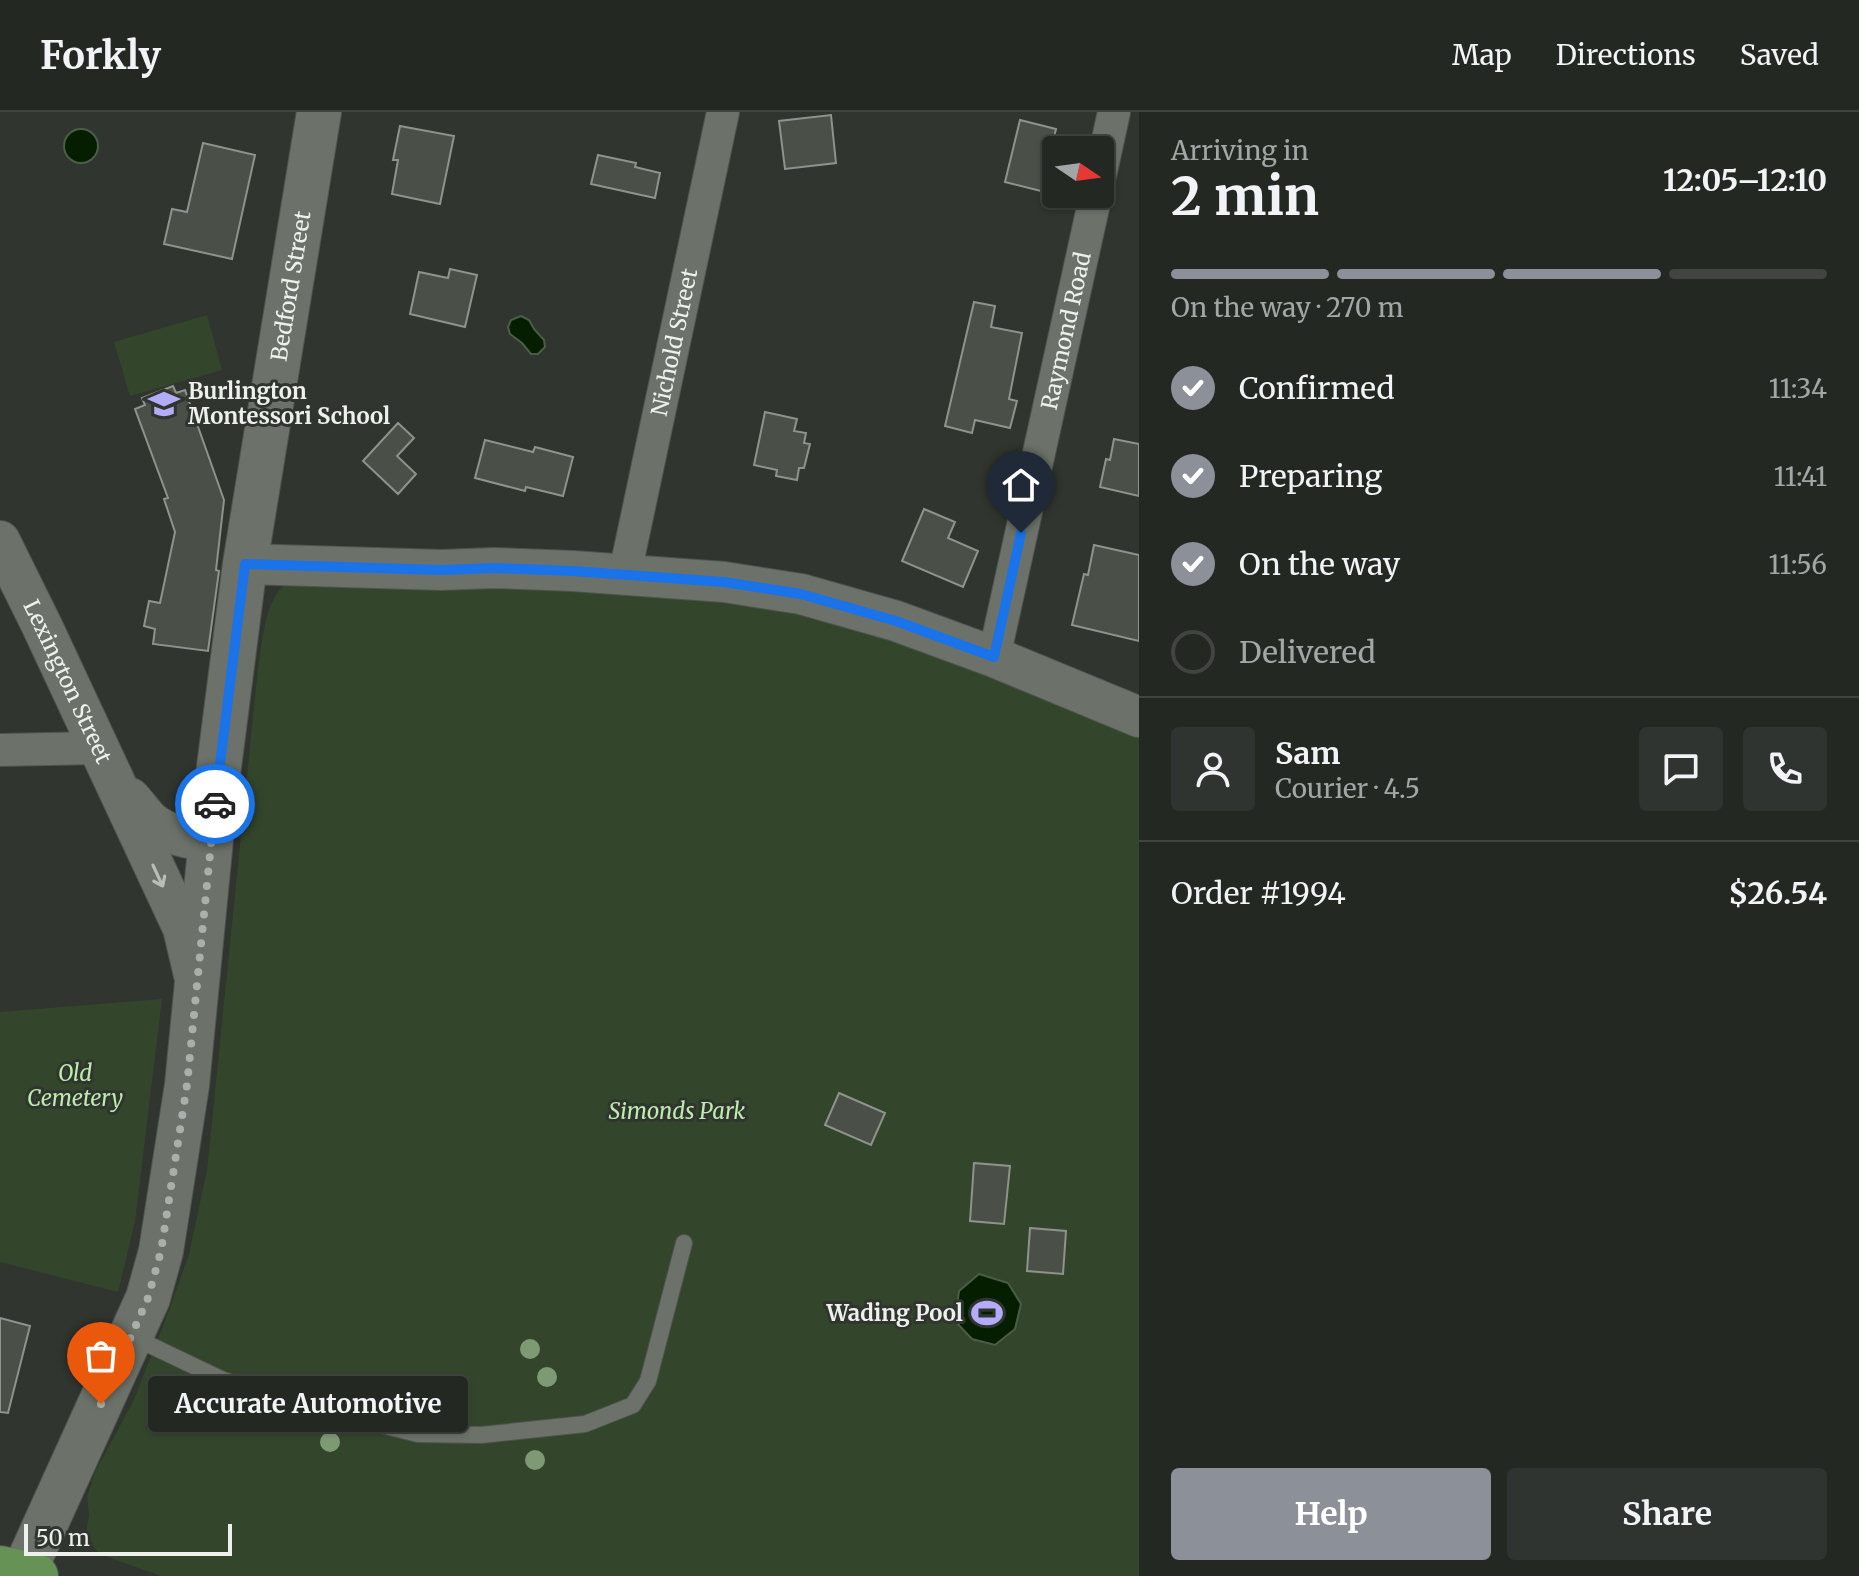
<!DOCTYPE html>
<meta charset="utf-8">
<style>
:root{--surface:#242823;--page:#303430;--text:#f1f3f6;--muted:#a3a6a6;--line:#414441;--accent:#8c9099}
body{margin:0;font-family:Merriweather,serif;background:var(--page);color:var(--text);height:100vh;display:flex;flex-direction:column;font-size:30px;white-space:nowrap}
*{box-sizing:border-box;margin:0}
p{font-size:26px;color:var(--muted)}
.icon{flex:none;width:44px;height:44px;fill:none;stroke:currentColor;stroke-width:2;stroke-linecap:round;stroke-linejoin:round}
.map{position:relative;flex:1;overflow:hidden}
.sheet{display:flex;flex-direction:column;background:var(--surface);width:720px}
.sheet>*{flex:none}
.needle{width:52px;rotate:103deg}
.tools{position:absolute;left:1042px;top:24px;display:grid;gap:16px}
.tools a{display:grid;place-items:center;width:72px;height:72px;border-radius:8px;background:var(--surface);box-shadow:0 2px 6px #0004,0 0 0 2px var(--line);font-size:40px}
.scale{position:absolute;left:24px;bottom:20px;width:208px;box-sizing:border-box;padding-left:8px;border:4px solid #edf0ec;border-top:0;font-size:22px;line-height:28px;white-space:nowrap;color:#edf0ec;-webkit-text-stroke:6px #30352f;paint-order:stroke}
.pin{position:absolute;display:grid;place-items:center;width:68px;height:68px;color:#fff;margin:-82px -34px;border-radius:50% 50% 50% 0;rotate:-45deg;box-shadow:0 0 8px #0007}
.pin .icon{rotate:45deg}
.courier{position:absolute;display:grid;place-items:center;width:80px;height:80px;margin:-40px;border:6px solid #1a73e8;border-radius:50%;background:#fff;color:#222;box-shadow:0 2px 10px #0007}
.bubble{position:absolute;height:56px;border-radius:8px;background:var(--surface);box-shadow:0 2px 6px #0004,0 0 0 2px var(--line);font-size:26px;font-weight:700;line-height:56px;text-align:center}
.summary em{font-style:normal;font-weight:700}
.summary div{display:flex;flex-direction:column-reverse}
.summary{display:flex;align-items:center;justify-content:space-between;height:136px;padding:0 32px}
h1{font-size:52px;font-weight:700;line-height:60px}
.bar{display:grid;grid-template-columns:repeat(4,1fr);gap:12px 8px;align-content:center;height:96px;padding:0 32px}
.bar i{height:10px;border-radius:6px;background:var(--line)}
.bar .selected{background:var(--accent)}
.bar p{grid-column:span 4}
.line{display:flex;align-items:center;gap:20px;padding:0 32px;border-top:2px solid var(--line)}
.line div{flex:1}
.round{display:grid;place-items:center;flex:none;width:84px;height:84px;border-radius:8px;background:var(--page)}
ol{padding:0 32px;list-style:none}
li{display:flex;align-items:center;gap:24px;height:88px}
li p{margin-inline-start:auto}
li .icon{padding:8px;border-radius:50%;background:var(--accent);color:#fff;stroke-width:4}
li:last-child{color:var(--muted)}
li i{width:44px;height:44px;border:4px solid var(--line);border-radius:50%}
.action{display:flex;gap:16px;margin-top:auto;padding:16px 32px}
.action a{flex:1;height:92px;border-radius:8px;background:var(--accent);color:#fff;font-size:32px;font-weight:700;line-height:92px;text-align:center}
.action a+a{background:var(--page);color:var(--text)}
header{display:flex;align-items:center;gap:48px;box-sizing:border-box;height:112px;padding:0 40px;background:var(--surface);border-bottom:2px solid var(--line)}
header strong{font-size:38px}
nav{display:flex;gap:44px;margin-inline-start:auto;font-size:28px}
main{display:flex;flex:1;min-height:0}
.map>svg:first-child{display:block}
.green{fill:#33462c}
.water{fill:#051e00;stroke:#4b5d47;stroke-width:2}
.building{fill:#4a4f48;stroke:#8e938c;stroke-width:2}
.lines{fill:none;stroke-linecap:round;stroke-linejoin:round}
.service-casing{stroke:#4f544e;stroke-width:18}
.minor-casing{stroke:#4f544e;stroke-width:34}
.tertiary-casing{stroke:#4f544e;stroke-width:42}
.secondary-casing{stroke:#4f544e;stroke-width:46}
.primary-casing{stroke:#4f544e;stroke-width:46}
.service{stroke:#6c726a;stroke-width:16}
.minor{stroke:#6c726a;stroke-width:32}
.tertiary{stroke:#6c726a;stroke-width:40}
.secondary{stroke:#6c726a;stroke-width:44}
.primary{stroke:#679255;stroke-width:44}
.tree{fill:#7e9a74}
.oneway{stroke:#b9beb8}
.done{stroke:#abafaa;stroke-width:8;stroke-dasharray:0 14.4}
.route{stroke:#1a73e8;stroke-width:10}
.labels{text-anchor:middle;stroke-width:6;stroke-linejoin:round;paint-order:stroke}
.street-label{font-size:22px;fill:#edf0ec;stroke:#30352f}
.poi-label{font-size:22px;font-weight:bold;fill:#edf0ec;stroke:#30352f;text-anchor:start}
.park-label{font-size:22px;font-style:italic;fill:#bdecac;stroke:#30352f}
</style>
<header>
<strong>Forkly</strong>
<nav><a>Map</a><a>Directions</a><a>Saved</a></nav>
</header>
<main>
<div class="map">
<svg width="1139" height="1464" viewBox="0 0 1139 1464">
<rect width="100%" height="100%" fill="#30352f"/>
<!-- green -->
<path class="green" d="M207,203L222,258L130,284L114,230Z
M351,466L692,483L827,506L951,549L1139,626V1464H161L105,1444L97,1439L91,1432L86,1421L89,1403L87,1385L95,1360L133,1290L167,1204L189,1142L207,1059L258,556C262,533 265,481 289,471C297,467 339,467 351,466Z
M162,887L135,1110L118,1180L0,1150V900Z"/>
<!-- water -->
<path class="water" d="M64 34a17 17 0 1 1 34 0a17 17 0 1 1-34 0Z
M521,204L529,208L534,217L544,228L545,235L538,242H531L522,231L510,222L508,215L511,208Z
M979,1162L1008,1171L1021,1192L1015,1217L995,1233L972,1227L955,1209L959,1179Z"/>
<!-- building -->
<path class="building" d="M831,3L836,51L785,57L779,9Z
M1020,8L1056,17L1041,79L1005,70Z
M400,14L454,24L440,92L392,82L398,48H393Z
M203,31L255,43L232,147L164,132L172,97L187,100Z
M598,43L636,51L635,55L660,61L655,86L591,72Z
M450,157L477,163L465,215L410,202L419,160L448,166Z
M974,190L995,194L991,215L1022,221L1009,287L1017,289L1010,316L975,308L972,321L945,314Z
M173,274L176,281L185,278L224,388L216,458L219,459L208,539L153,532L155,517L144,514L149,489L160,491L175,420L164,387L168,386L135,297L145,293L142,286Z
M765,300L797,307L794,319L806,321L804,331L810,332L804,356H799L797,368L776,364L777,358L754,353Z
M398,311L414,326L397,344L416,362L398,382L363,349Z
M1114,327L1139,332V384L1100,375L1106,347L1110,348Z
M485,328L533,340L535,335L573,345L563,384L526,375L525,379L475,366Z
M924,397L955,410L948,426L978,439L963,475L902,449Z
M1094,433L1139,443V529L1072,513L1084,462L1088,463Z
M839,981L885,1001L871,1033L825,1013Z
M974,1051L1010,1054L1004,1112L970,1109Z
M1030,1116L1066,1119L1063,1162L1027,1159Z
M0,1206L30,1214L8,1301L0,1300Z"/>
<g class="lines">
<defs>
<path id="service" d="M133,1225L223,1268L302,1293L418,1322L481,1323L585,1312L633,1293L648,1269L684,1131"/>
<g id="minor">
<path d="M1100,64L1114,0"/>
<path id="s1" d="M625,461L723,0"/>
<path id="s2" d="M994,545L1096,82"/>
<path d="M0,638L99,636"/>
</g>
<g id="tertiary">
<path id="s3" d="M0,429L42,514L183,816L194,863"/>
<path d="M245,452L441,458L494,456L573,459L724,470L801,482L896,509L994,545L1139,605"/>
<path d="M130,686C137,693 143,703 151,710C167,723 191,727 211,730"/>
</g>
<g id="secondary">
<path id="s4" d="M22,1464L148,1186L161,1139L187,973L215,686L245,452L319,0"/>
</g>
<path id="primary" d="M0,1456L36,1464"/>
</defs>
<!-- service casing -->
<use href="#service" class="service-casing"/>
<!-- minor casing -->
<use href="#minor" class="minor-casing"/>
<!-- tertiary casing -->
<use href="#tertiary" class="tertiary-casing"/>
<!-- secondary casing -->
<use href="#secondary" class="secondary-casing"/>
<!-- primary casing -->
<use href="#primary" class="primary-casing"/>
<!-- service -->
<use href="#service" class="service"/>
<!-- minor -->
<use href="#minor" class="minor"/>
<!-- tertiary -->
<use href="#tertiary" class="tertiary"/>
<!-- secondary -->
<use href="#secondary" class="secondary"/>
<!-- primary -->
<use href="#primary" class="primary"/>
</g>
<!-- trees -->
<g class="tree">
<circle cx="530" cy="1237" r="10"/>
<circle cx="547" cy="1265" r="10"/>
<circle cx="330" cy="1330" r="10"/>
<circle cx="535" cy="1348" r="10"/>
</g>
<!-- one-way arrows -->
<defs><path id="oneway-shaft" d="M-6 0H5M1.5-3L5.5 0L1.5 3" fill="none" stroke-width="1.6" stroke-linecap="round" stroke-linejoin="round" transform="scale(2)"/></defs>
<use class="oneway" href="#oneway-shaft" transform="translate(158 764) rotate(65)"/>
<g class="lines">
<!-- done -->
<path class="done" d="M101,1292L148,1186L161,1139L187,973L215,692"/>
<!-- route -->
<path class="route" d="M215,692L245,452L441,458L494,456L573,459L724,470L801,482L896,509L994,545L1021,421"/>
</g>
<!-- icons -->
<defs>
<symbol id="school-bare" viewBox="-9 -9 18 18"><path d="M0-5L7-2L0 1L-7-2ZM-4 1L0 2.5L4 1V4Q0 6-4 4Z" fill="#b3adf9" stroke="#30352f" stroke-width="2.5" paint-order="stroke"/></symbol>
<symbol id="stadium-bare" viewBox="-9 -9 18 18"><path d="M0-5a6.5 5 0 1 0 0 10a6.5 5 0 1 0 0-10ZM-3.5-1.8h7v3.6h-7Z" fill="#b3adf9" stroke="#30352f" stroke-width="2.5" paint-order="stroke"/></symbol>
</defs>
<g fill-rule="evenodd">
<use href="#school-bare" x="142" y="270" width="44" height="44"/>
<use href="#stadium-bare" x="965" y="1179" width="44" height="44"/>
</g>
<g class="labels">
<!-- street labels -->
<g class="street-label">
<text dy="8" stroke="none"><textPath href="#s4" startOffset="1328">Bedford Street</textPath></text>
<text dy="8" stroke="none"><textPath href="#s2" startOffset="334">Raymond Road</textPath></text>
<text dy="8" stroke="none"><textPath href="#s1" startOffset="236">Nichold Street</textPath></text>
<text dy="8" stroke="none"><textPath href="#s3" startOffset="156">Lexington Street</textPath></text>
</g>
<!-- poi labels -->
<g class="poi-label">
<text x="188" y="287">Burlington<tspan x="188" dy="25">Montessori School</tspan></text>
<text x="963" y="1209" text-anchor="end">Wading Pool</text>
</g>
<!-- park labels -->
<g class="park-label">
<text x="75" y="969">Old<tspan x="75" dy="25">Cemetery</tspan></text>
<text x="677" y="1007">Simonds Park</text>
</g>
</g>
</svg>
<div class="tools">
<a><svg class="needle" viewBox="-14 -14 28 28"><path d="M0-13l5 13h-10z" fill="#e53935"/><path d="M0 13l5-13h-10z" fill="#a3a6a6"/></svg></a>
</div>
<div class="scale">50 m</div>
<div class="pin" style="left:101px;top:1292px;background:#ea580c"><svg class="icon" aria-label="bag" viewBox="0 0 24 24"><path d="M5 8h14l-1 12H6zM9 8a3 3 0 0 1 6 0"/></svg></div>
<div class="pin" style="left:1021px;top:421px;background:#1f2937"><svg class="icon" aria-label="home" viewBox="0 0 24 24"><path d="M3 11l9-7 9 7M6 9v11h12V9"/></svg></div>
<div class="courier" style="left:215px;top:692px"><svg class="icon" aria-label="car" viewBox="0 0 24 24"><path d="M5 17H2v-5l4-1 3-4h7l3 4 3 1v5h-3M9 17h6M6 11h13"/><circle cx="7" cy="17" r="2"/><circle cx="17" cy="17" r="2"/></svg></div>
<div class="bubble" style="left:148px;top:1264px;width:320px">Accurate Automotive</div>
</div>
<section class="sheet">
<div class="summary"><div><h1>2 min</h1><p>Arriving in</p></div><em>12:05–12:10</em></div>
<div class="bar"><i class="selected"></i><i class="selected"></i><i class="selected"></i><i></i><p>On the way · 270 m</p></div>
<ol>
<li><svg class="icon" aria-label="check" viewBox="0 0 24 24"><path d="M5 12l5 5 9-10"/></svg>Confirmed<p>11:34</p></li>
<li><svg class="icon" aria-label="check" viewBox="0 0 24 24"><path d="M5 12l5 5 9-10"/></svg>Preparing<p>11:41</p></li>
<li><svg class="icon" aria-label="check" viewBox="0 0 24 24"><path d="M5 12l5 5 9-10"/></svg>On the way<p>11:56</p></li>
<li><i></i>Delivered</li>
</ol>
<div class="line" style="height:144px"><a class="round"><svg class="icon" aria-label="person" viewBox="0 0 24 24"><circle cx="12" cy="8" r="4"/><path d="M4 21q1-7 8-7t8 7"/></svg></a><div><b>Sam</b><p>Courier · 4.5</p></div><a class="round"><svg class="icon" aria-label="chat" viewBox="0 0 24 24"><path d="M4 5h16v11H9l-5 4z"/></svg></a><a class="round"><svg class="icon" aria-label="phone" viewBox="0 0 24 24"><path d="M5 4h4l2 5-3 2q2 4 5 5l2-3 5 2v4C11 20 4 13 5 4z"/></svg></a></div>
<div class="line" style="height:104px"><div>Order #1994</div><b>$26.54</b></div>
<div class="action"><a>Help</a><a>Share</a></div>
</section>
</main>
